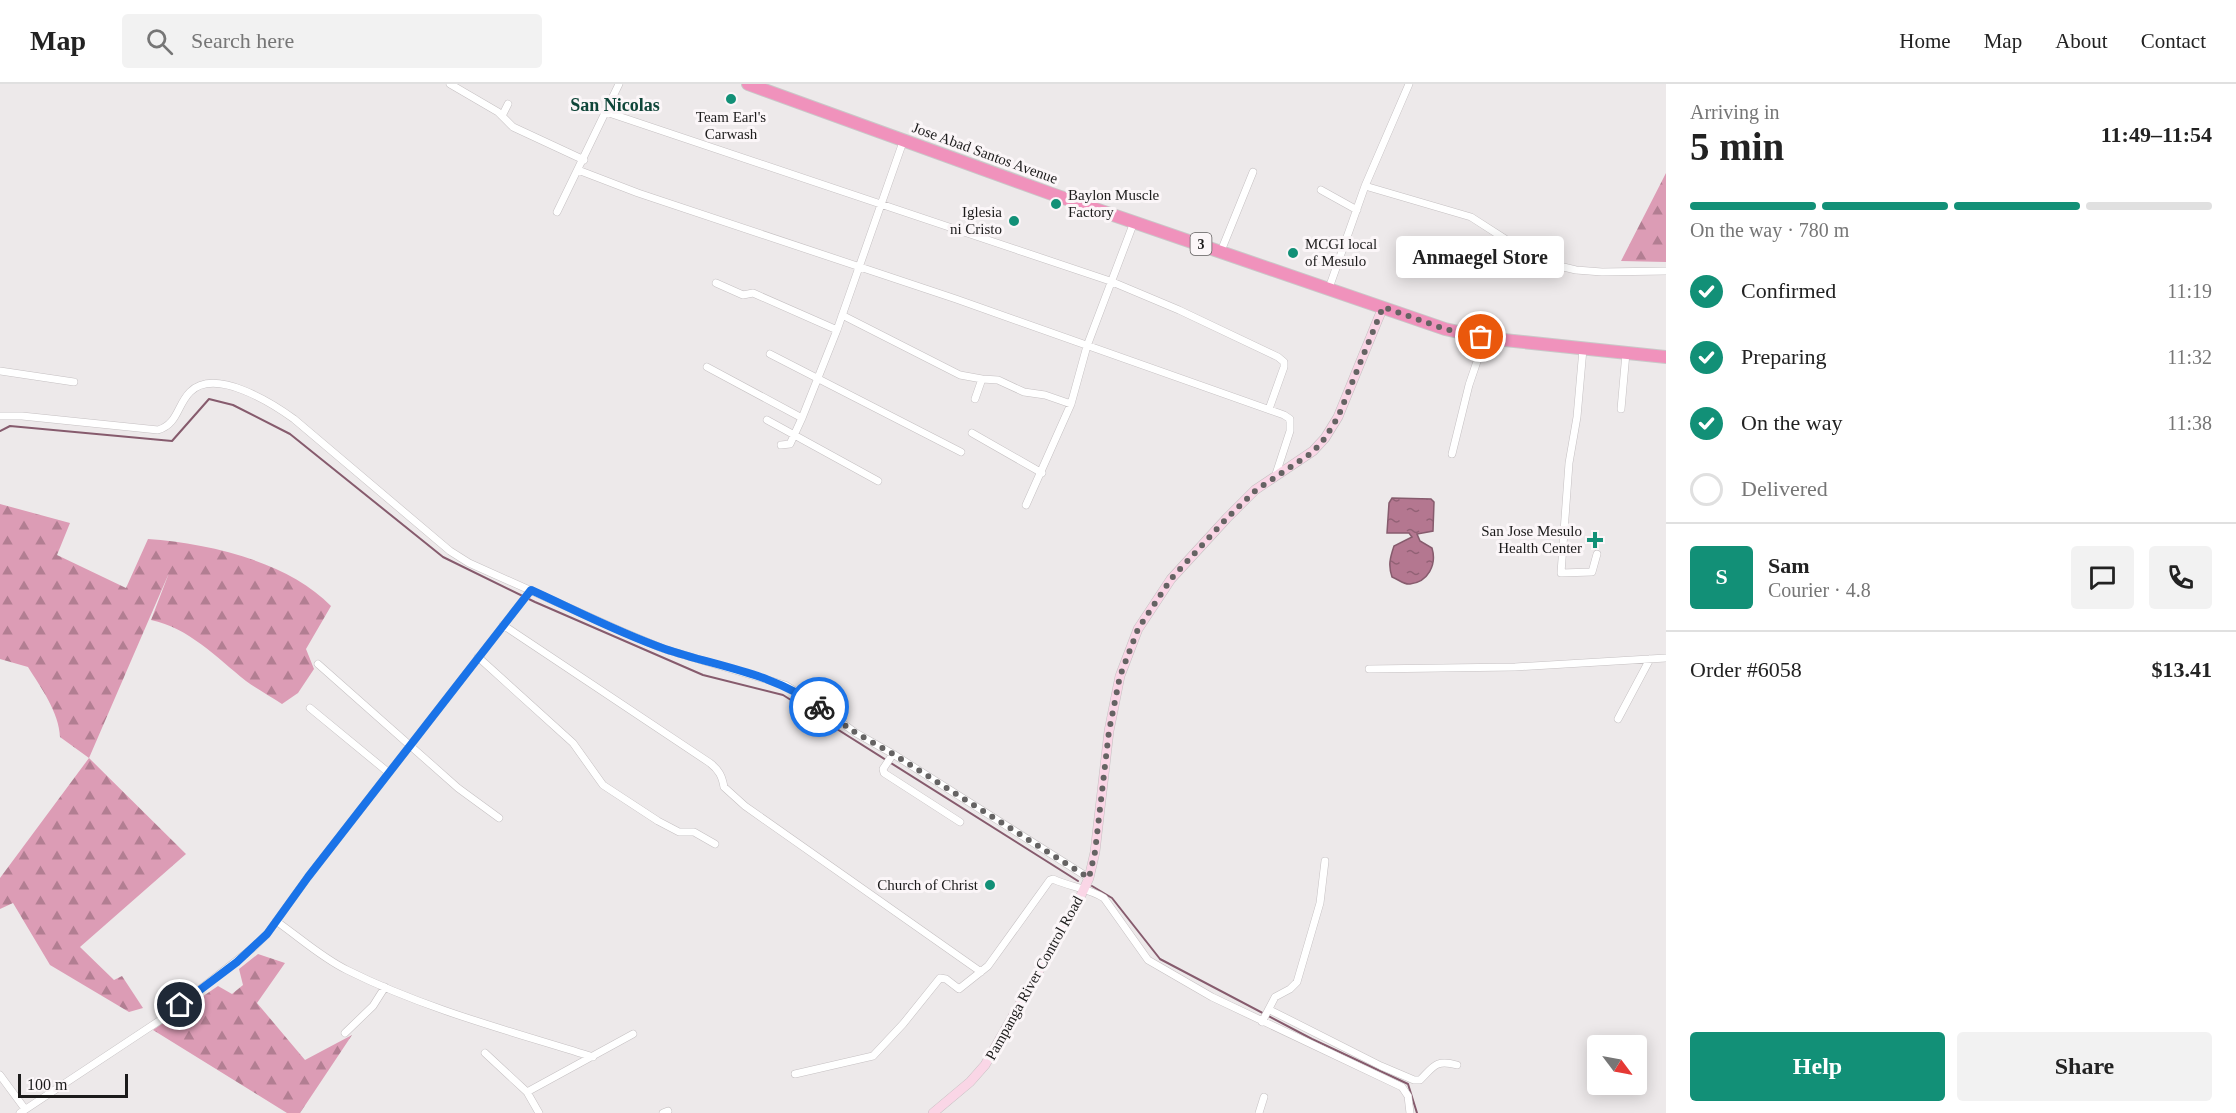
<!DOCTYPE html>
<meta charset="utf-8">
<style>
:root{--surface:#fff;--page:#f2f2f2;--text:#222;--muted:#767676;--line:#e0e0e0;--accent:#129077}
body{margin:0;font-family:Georgia,serif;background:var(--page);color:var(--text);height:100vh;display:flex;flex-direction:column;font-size:22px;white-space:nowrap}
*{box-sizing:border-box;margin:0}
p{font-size:20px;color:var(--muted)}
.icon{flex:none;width:33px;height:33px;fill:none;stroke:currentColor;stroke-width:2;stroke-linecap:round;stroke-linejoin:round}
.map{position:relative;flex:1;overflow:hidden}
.side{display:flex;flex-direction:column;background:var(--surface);width:570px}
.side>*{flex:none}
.needle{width:39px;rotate:122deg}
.buttons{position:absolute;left:1587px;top:951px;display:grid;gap:12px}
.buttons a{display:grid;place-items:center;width:60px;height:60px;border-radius:6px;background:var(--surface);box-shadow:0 3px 15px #0003;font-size:30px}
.scale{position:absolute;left:18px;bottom:15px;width:110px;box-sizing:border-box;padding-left:6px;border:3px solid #1c1b1b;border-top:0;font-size:16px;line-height:21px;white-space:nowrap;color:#1c1b1b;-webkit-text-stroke:4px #fbf6f8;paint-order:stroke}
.pin{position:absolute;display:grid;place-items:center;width:51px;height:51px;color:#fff;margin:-26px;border:3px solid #fff;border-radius:50%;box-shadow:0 2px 6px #0007}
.courier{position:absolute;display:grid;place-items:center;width:60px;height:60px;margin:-30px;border:4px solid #1a73e8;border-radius:50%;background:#fff;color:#222;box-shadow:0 2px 8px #0007}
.bubble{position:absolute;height:42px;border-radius:6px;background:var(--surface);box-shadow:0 3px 15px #0003;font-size:20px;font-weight:700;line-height:42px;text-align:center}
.headline em{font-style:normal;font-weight:700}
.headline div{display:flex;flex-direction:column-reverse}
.headline{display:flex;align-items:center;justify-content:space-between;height:102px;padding:0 24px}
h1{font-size:39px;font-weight:700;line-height:45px}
.bar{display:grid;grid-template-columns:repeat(4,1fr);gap:9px 6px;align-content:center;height:72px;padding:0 24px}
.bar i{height:8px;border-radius:4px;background:var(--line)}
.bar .active{background:var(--accent)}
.bar p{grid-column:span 4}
.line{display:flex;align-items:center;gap:15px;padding:0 24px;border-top:2px solid var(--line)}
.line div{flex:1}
.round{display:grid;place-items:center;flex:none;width:63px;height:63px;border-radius:6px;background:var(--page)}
ol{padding:0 24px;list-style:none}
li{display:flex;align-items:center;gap:18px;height:66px}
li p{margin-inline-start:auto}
li .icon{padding:6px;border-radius:50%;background:var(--accent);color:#fff;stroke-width:4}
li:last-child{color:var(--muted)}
li i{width:33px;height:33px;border:3px solid var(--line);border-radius:50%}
.cta{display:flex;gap:12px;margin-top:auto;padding:12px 24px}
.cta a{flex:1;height:69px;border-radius:6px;background:var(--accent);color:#fff;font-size:24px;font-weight:700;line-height:69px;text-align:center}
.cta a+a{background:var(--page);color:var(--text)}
header{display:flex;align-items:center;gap:36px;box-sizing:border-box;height:84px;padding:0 30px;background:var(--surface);border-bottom:2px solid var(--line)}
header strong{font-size:28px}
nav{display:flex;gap:33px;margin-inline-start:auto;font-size:21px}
.search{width:420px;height:54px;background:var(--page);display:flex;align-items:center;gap:15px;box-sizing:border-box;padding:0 21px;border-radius:6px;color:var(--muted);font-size:22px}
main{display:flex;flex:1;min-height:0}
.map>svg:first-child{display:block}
.forest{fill:url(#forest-firs)}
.water{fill:url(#water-ripples);stroke:#865b6d;stroke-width:1.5}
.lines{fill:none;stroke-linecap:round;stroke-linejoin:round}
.stream{stroke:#865b6d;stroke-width:2}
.minor-casing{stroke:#c5c0c2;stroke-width:8}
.secondary-casing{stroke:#c5c0c2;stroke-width:10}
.trunk-casing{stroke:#c9c8c8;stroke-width:14}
.minor{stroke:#fff;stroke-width:7}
.secondary{stroke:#fad6e6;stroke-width:9}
.trunk{stroke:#f092bc;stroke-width:12}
.done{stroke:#656363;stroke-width:6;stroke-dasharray:0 10.8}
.route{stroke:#1a73e8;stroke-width:8}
.poi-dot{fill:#129077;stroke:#fbf6f8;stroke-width:2}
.labels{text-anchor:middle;stroke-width:6;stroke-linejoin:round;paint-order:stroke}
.shield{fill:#fbf6f8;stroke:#5f5d5d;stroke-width:1.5}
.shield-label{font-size:14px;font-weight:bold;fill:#1c1b1b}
.poi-label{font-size:15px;fill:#1c1b1b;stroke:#fbf6f8;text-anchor:end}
.street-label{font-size:15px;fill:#1c1b1b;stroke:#fbf6f8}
.quarter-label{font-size:18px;font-weight:bold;fill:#0f4639;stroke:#fbf6f8}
</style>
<header>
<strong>Map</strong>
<div class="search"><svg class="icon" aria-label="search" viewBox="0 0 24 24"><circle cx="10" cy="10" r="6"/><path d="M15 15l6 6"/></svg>Search here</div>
<nav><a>Home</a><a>Map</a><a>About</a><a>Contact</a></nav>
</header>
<main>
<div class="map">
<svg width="1666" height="1029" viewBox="0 0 1666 1029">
<defs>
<pattern id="forest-firs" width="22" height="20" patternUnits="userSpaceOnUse" patternTransform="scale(1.5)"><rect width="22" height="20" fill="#dc9cb5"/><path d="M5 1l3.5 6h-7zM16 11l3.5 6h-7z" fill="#b27e92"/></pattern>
<pattern id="water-ripples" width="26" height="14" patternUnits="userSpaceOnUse" patternTransform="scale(1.5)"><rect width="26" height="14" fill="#b47790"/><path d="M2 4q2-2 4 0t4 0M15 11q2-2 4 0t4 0" fill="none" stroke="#926175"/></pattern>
</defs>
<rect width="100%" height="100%" fill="#ede9ea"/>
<!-- forest -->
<path class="forest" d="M1666,89V178L1621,177Z
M0,420L70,439L57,471L126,504L148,455C208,459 289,478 331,522L306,565L314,585L298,609L282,620C270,612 257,605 246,597C216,573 189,544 151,536L169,489L89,674L186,770L80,863L114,896L122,892L143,924L129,928L50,881L13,819L0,825V794L89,674L60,653C59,628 41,604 28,583L0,575Z
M258,870L285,879L257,919L305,976L352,951L300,1029H287L153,946L218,902L232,910L243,901L239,885Z"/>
<!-- water -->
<path class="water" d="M1392,414L1431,415L1434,418L1433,447L1417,450L1420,457L1432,464C1437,481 1428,498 1410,500C1404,501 1398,495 1392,493C1388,481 1390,474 1394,462L1412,453L1409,449H1387L1389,419Z"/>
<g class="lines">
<!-- stream -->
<path class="stream" d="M0,347L10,342L172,357L209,315L233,321L290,350L443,473L535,518L703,591L783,611L1078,797
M1092,802L1112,814L1160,875L1312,955L1408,1000L1417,1029"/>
<defs>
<path id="minor" d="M450,0L498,28L513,43L584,76
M606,28L1110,197L1179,226L1278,273L1284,278V283L1269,325
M502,32L508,20
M578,86L638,109L956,215L1284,331L1290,335V347L1275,393
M1365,102L1471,133L1527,169L1555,181L1576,186L1602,188L1666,187
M1321,106L1357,126
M557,128L619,0
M1221,167L1253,88
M716,199L743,211L753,209L837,246
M1329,204L1365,102L1409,0
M842,231L960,291L982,295
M1583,265L1577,333L1569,379L1561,489L1592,488L1597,470
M770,270L961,368
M707,283L802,334
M0,287L74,298
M975,315L982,295L998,296L1024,308L1045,311L1071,320
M1621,325L1626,269
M0,332H22L158,346C178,340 177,321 190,308C215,283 272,319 294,335L450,467L469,479L621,547L664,565L785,601L810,616L856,649L893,670L1089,794
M767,336L878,397
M972,349L1042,389
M781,361L790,360L802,334L837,246L904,55
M1452,370L1469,301L1485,254
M1026,421L1071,320L1087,262L1134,138
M503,541L710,679C719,686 722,692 724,703L745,722L981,888
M478,573L573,659L603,701L658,737L679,748H694L715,760
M318,580L458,704L499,734
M1369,585L1515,583L1666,574
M310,624L389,689
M1618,635L1650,575
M893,670L883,685L884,689L960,738
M276,837C299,853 322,874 347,886C425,925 510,947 593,973
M1270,926L1381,982L1414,996H1420C1434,982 1436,975 1457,981
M1262,938L1275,913L1290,905L1297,898L1320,819L1325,777
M345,949L373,922L385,903
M485,969L527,1008L539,1029
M795,990L873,972L903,940L940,894L946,895L959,905L988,882L1050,796L1053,795C1069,803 1089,804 1104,814L1148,876L1212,913L1402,1003L1408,1012L1410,1029
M0,991L25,1025
M527,1008L633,950
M20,1029L162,935L254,863L267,850L308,793L531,506
M663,1029L668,1027
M1259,1029L1264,1013"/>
<path id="secondary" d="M933,1029L970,998L985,981L1077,820L1089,794L1095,768L1109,647L1120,592L1138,545L1171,495L1227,434L1255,406L1313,367L1325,354L1338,333L1383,223"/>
<path id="trunk" d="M748,0L1049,109L1445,245L1485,254L1666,273"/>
</defs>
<!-- minor casing -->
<use href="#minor" class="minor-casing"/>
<!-- secondary casing -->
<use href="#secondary" class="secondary-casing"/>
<!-- trunk casing -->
<use href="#trunk" class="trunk-casing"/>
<!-- minor -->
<use href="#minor" class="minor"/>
<!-- secondary -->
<use href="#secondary" class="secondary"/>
<!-- trunk -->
<use href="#trunk" class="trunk"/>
</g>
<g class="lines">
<!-- done -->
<path class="done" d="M819,623L856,649L893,670L1089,794L1095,768L1109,647L1120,592L1138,545L1171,495L1227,434L1256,406L1313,368L1325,354L1338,333L1383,223L1445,245L1481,253"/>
<!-- route -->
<path class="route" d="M180,921L237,878L267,850L308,793L531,506C575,526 619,549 665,565C718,583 774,589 819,623"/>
</g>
<!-- markers -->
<g class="poi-dot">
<circle cx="731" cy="15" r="6"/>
<circle cx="1056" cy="120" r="6"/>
<circle cx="1014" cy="137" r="6"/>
<circle cx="1293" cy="169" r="6"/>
<path d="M1592 447h6v6h6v6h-6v6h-6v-6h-6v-6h6z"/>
<circle cx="990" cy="801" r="6"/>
</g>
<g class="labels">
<!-- shield labels -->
<rect class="shield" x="1190.5" y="149" width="21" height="22" rx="4.5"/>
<g class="shield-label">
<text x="1201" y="165">3</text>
</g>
<!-- poi labels -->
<g class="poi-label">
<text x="731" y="38" text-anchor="middle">Team Earl's<tspan x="731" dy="17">Carwash</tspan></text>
<text x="1068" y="116" text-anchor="start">Baylon Muscle<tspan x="1068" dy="17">Factory</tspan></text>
<text x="1002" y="133">Iglesia<tspan x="1002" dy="17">ni Cristo</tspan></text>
<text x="1305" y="165" text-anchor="start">MCGI local<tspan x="1305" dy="17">of Mesulo</tspan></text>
<text x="1582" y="452">San Jose Mesulo<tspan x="1582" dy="17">Health Center</tspan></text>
<text x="978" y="806">Church of Christ</text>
</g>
<!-- street labels -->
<g class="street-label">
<text transform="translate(985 69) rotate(20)" y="5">Jose Abad Santos Avenue</text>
<text transform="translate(1034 894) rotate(-61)" y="5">Pampanga River Control Road</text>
</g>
<!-- quarter labels -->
<g class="quarter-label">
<text x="615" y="27">San Nicolas</text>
</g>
</g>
</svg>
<div class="buttons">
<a><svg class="needle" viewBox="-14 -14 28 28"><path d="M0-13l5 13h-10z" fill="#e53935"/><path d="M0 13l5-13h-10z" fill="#767676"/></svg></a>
</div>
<div class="scale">100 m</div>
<div class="pin" style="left:1481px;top:253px;background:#ea580c"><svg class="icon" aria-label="bag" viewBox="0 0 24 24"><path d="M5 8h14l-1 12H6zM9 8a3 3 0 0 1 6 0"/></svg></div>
<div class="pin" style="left:180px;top:921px;background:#1f2937"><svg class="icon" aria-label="home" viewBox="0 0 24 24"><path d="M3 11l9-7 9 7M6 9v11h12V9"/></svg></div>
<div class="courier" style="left:819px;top:623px"><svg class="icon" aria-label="bike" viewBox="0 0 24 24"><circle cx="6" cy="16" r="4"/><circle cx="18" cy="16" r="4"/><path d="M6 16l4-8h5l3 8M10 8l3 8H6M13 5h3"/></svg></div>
<div class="bubble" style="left:1396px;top:152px;width:168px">Anmaegel Store</div>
</div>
<section class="side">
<div class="headline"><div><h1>5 min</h1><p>Arriving in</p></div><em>11:49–11:54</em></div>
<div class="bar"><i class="active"></i><i class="active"></i><i class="active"></i><i></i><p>On the way · 780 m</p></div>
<ol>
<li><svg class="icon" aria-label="check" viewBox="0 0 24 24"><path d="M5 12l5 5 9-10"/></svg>Confirmed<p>11:19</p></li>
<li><svg class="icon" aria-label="check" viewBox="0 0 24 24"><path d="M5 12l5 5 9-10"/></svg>Preparing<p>11:32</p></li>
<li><svg class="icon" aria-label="check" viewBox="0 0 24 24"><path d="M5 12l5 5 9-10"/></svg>On the way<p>11:38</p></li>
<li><i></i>Delivered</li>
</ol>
<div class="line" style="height:108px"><b class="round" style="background:var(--accent);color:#fff">S</b><div><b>Sam</b><p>Courier · 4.8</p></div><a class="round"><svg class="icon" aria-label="chat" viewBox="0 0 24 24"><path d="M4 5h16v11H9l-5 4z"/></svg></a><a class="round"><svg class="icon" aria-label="phone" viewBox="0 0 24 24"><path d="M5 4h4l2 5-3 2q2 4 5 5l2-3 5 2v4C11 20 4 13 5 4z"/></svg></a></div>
<div class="line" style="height:78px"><div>Order #6058</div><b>$13.41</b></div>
<div class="cta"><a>Help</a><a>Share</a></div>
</section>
</main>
